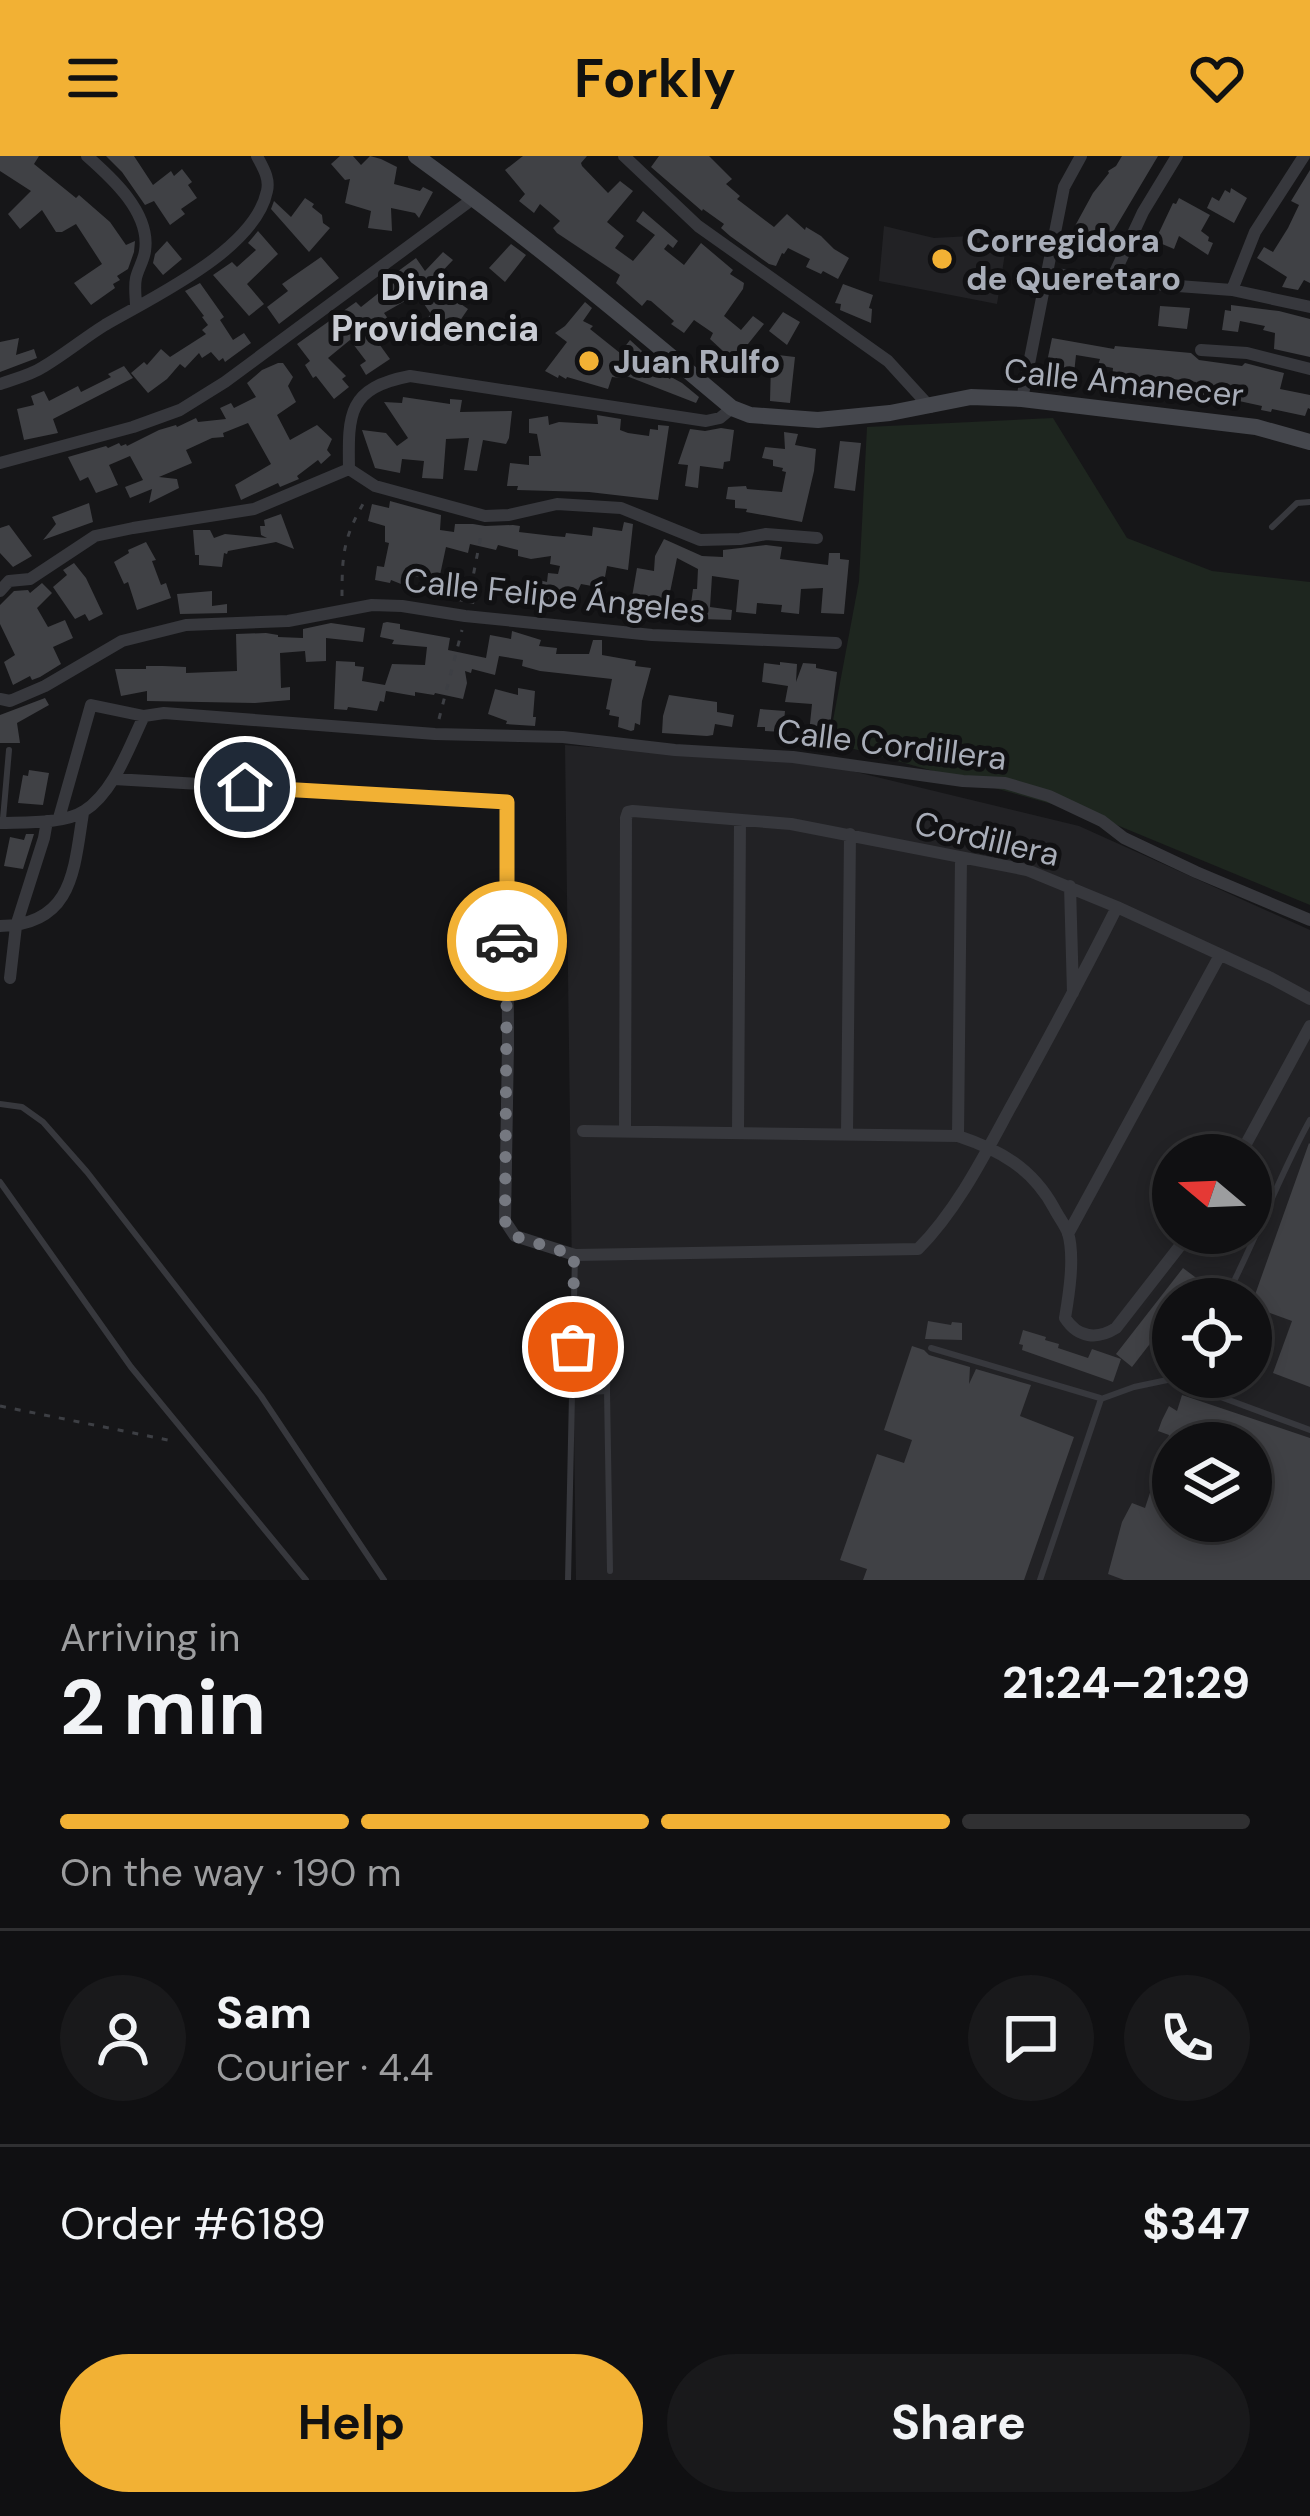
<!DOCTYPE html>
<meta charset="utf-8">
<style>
:root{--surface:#101012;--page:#19191b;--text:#f1f3f6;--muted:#9c9d9f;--line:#303032;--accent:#f2b134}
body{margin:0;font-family:"DM Sans",sans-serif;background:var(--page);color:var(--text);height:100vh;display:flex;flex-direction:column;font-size:45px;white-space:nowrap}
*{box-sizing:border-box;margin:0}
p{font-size:39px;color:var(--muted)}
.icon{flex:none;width:66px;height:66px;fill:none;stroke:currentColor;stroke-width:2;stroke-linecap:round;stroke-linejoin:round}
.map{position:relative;height:1424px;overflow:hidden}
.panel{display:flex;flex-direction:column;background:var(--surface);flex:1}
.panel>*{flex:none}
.needle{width:78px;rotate:289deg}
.tools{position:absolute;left:1152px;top:978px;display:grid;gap:24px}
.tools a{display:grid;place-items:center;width:120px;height:120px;border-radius:50%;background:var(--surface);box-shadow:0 6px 18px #0003,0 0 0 3px var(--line);font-size:60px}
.pin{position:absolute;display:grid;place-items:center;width:102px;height:102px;color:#fff;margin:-51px;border:6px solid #fff;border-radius:50%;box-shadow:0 3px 12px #0007}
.courier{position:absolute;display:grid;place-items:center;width:120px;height:120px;margin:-60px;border:9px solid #f2b134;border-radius:50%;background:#fff;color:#222;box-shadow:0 3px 15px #0007}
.overview em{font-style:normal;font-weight:700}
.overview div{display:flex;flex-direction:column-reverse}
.overview{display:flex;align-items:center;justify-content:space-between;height:204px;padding:0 60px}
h1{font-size:78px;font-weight:700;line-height:90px}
.bar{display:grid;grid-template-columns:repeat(4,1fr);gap:18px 12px;align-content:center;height:144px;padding:0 60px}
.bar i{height:15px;border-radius:9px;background:var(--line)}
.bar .active{background:var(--accent)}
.bar p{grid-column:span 4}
.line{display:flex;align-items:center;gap:30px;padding:0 60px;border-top:3px solid var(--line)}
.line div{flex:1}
.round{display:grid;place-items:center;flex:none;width:126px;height:126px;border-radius:63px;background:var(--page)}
.action{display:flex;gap:24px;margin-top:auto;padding:24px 60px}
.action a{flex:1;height:138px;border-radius:72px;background:var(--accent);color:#111;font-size:48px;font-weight:700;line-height:138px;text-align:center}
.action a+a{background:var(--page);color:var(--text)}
header{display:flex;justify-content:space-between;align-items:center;height:156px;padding:0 60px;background:var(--accent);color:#111;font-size:54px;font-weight:700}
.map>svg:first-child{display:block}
.built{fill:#222225;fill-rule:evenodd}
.green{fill:#1e261f}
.building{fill:#404145;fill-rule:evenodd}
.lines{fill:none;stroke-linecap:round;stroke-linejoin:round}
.path{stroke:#3d3f44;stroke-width:3;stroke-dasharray:6 9;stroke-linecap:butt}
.service{stroke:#37383d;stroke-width:6}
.minor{stroke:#37383d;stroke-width:12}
.secondary{stroke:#45474d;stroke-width:16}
.done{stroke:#757880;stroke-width:12;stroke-dasharray:0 21.6}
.route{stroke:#f2b134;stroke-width:15}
.poi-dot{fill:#f2b134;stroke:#111113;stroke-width:4.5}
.labels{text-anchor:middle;stroke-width:10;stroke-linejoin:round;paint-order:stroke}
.poi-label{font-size:33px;font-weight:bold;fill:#a8adb8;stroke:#111113;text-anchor:start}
.street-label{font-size:33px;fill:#a8adb8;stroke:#111113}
.neighbourhood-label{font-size:36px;font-weight:bold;fill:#c9ccd4;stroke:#111113}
</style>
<header><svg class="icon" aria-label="menu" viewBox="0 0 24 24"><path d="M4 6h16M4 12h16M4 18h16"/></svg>Forkly<svg class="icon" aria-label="heart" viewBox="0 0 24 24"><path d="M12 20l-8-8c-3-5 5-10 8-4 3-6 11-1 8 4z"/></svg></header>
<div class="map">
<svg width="1310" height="1424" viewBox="0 0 1310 1424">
<rect width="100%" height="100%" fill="#161618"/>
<!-- built -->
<path class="built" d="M884,70L934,82L1008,78L997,148L879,125Z
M565,589L827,609L1079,670L1310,774V1424H576ZM1173,999H1251V1077H1173ZM1173,1143H1251V1221H1173ZM1173,1287H1251V1365H1173Z"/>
<!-- green -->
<path class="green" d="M1053,262L1127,382L1212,415L1310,426V749L1095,660L829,586L859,425L867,271Z"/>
<!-- building -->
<path class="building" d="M0,0H39L34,8L76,42L79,39L110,66L126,89L135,85L134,96L128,113L117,120L120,124L113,128L115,132L91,149L74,127L102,108L76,68L62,76H56L42,54L20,73L8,58L31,35L0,15Z
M106,0H134L153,29L171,15L174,20L182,13L192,26L188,29L197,42L181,53L185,58L170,69L154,45L145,49L122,16Z
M340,0H353L361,9L370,0L381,3L397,11L394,28L420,35L423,31L433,36L419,62L415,57L391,52L392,75L368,72L371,55L345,47L350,23L345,24L331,8Z
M523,0H587L581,7L582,10L608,37L620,25L633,35L607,66L624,80L615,92L633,105L655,79L636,65L643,55L678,85L673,92L668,88L664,93L684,109L701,87L733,114L730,118L744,127L743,133L724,160L741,174L753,160L764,168L728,213L716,204L723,195L710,183L713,177L694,164L684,177L671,168L674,165L651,145L647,144L642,150L616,127L620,119L557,77L553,72L560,65L540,48L534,57L519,45L525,38L505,14Z
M659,0H709L732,23L726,28L740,40L737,43L774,71L787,58L805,74L806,71L821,80L834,93L849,102L838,123L823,115L821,118L806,111L810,103L788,92L784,98L782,97L776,110L769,108L730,80L721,72L724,68L703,53L702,55L651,11Z
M1122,0H1158L1098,101L1085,93L1093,80L1075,70L1093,37L1109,17L1108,15L1116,10Z
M1310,14V127L1304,124L1298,134L1282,131L1287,121L1257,102L1264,91L1273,96L1288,72L1299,49L1291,45Z
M1231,32L1247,42L1234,67L1207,52L1212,41L1219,45L1225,34L1230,37Z
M305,42L314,48L312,51L322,59L323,67L330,72L309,96L271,53L274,45L291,61Z
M1179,42L1210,59L1201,75L1209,81L1208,85L1213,87L1208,99L1179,80L1174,93L1155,85L1173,47L1176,48Z
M258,75L278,98L247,128L264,148L249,160L213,119L232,106L237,111L256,94L248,87Z
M167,85L182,103L163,119L153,107L155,98Z
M511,88L526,99L505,126L489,112Z
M443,96L453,104L431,127L468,153L455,172L453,170L436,189L418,173L431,158L417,138L384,157L391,167L388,170L392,174L377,185L390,203L366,219L360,209L366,205L350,184L328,202L346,220L342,223L349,231L334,243L316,220L313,222L305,209L310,205L297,188L356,146L361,151L385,132L382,127L416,102L425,115Z
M321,101L339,122L279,168L267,151L288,135L282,128Z
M200,127L224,161L220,164L233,184L244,177L251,187L225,206L223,202L219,205L211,196L202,202L199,197L185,212L180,208L167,223L148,237L131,217L144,206L147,209L161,193L170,201L206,178L202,174L208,169L202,161L204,160L185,135Z
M843,128L873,139L869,152L872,153L871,167L840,154L841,148L835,147Z
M585,146L592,152L583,165L593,170L590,173L620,197L630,184L642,195L636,204L670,223L671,221L682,227L699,241L696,247L624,219L621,222L612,221L608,233L567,221L566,223L559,219L558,222L545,215L567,186L555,177L565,170Z
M1231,149L1279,155L1310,163V201L1274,193L1275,177L1263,174L1265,170L1240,165L1238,176L1222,174L1225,154L1231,155Z
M1160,150L1190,152L1187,173L1158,170Z
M783,156L800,166L787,189L769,175Z
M19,182L16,199L34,193L37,202L0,216V186Z
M1052,182L1114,193L1115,190L1191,197L1199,204L1242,210L1245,207L1284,217L1280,233L1310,239V253L1308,252L1305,260L1272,253L1271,256L1261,254L1262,250L1239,245L1195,241L1196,226L1173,223L1171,239L1119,232L1121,224L1112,223L1113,212L1098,209L1100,203L1076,199L1073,227L1043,225Z
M778,199L795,201L790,247L770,245L771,208L776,209Z
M278,207H283L293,221L288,230L296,246L277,259L290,284L317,269L332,283L327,294L331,299L321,308L318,304L297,320L299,323L280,331L278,327L241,344L235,329L271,308L248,267L223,277L224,281L212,282L186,294L192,307L159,321L177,323L179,332L149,347L152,333L130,342L125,331L143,324L130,300L109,309L118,329L96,337L88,321L80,325L68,301L106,290L108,292L119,287L121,290L126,288L127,290L159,274L176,269L177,271L196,262L198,266L226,263L220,252L231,247L234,252L256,241L247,227L262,214Z
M124,210L133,222L53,263L58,277L24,284L17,253L34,249L31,240L44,235L49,245L78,230L81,236L111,221L108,218Z
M403,241L450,248V243L462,244L460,256L512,255L509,282L506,288L483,284L477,315L464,314L469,282L446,283L443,323L422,322L424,305L402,303L400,317L375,312L362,274L386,277L397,290L408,282L384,246L402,247Z
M597,259L621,263L620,274L628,277L649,280L650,273L658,274V269L669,270L658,344L589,336L517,334L518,330H507L510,307L529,309V300H541L537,278L529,277V263L548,260L549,269L559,266L596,268H598Z
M721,272L734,274L730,305L724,306L723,313L700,310L698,332L685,330L688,309L678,308L690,273L705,275Z
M784,276L798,278L795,289L816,293L814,315L802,366L746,356L747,353L735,352V344L726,343L728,331L746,330L747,333L782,336L786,316L782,315L783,312L773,310V304L762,302L765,291L785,293Z
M840,285L861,287L855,335L834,332Z
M390,345L441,359L440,374L454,376L455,368H473L485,370L513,369L520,370L519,376L553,380L565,381L566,377L592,380L593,371L622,375L624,366L633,368L628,414L607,410L603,432L581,428L572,448L550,439V444L545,443V446L534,444L535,428H539V424L547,426L548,417L558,418L560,410L550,408L551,400L531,403L518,400V394L498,389L496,394L470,388L468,397L446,391L440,419L477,433L474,448L421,438L425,423L404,417L401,428L391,424L390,427L375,424L377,410L384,411L389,387L385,386V370L368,365L372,348L389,352Z
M89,347L93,366L43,384L56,368L52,361Z
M281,358L294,393L276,386L228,395L227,398L224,397L222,411L199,409V399H195L193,374H210L214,382L225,378L267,382L261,379L260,370H265L264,364Z
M9,369L32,400L13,411L0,397V372Z
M664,383L702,400L723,401V394L766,389L782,391L780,403L828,409L829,397H840V403L849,404L844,458L821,457L823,432L801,433L799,458L781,456L782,449L757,447L756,458L736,456L739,424L712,420L710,451L732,454L731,464L702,463L703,456L690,455L693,433H697L698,413L677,402L668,446L632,441L637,412L654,415L655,400Z
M146,386L156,404L152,405L161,429L166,427L171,442L137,454L128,426L124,428L114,406L129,397L128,394Z
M74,407L86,422L103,458L89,465L85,458L75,463L53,431L67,419L63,414Z
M42,427L52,437L37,452L48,471L65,464L73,482L53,491L61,508L40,521L32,524L30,520L13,529L4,506L15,499L0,468V449L14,435L28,434L30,437Z
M212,435V450L227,448V457L180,458L177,438Z
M387,466L400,468V473L450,482L448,494L486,502L490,479L511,483L512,475L541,484L539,490L557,492L556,498H589L593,484H602V499L636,505L635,510L651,512L642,545L640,569L635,567L634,574L631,575L618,571L619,561L609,559L610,554L606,553L612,523L540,515L522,510L523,504L499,500L495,519L472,513L471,517L465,515L467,527L463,543L435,537L434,539L415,536V540L386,535L384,546L380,545L377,555L348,551L347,554L334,553L336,505L355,506V510L364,511L362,525L385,529L392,508L425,509L427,491L392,488L394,484L380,481L383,467Z
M331,467L365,472L363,486L326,482V505L306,506L305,495L280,497L281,532L290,531V544L255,547L147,545V535L121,540L115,513H146V510H163L186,511V517L237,515L236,478L266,477L278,479V481L303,482V473Z
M780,506L797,508L796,526L803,507L816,508V512L837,516L829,578L809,577L812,548L785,546L788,530L762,526L764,507L780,509Z
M518,532L535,535L533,561H536L535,570L506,568L507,565L488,558L495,533L518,539Z
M669,539L717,546V556L734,559L732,571L715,568L713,579L707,580L662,577L663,560Z
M45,542L49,549L17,567L20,587H0V559Z
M760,553L785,555L783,576L765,575V571H757Z
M29,614L49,617L43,649L18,647L23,619L28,620Z
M26,678H34L23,713L4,710L10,681L24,684Z
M1309,987L1310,988V1231L1273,1217L1292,1165L1251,1150Z
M1183,1112L1199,1124L1184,1143H1173V1158L1132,1211L1116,1198Z
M928,1165L951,1169L952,1166L962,1167V1184L925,1183Z
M1023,1174L1046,1181L1045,1184L1059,1188L1058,1192L1088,1202L1092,1193L1121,1203L1113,1226L1022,1194L1023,1189L1019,1188Z
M912,1190L924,1194L929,1199L970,1211L969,1228L976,1213L1031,1229L1020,1260L1074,1281L1024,1424H863L867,1413L840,1404L877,1298L904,1307L912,1284L884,1274Z
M1182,1239L1310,1282V1424H1124L1108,1418L1122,1366L1132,1347L1145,1352L1169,1279L1158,1275L1162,1264L1169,1250L1177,1255ZM1173,1287H1251V1365H1173Z"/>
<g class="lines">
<!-- path -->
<path class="path" d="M342,440C342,395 344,380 367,341
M468,447L482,374
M439,563L462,474
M0,1250L168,1284"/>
<!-- service -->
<path class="service" d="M1272,371L1297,347L1310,346
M3,663L9,594
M0,948L22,951L43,966L87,1016L261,1240L384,1424
M0,1026L131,1211L306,1424
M1225,1143C1256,1084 1278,1022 1310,964
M931,1192L1100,1242
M607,1235L610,1415
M573,1237L607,1235L609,1161
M568,1424L575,1099
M1040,1424L1101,1243L1134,1231L1172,1223L1310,1274"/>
<!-- minor -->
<path class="minor" d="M87,0C112,22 151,57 145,95C144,104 138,113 136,122C134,131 136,142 136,151
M624,0L698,70L888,205L930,251
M1047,117L1111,125L1232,134L1310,151
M1111,125L1143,56L1177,0
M1232,134L1255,76L1304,0
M1201,194L1247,197L1310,213
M0,228C14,223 31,219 43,211C65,198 84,182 105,169C153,141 255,94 267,35C270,22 263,12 257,0
M1022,243L1064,31L1081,0
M0,307L133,271L180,254L225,226L474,42
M349,313L375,330L485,360L509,359L557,348L621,352L700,384L740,383L766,378L817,382
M349,313C348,257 348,232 410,220L706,265L720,262L732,252
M0,435L9,425L30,423L95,380L133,372L254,353L349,313
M0,543L10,545L45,530L122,485L186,469L288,465L372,449L402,450L465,460L652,479L836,487
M114,623L507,646L508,889L505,1065L515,1080L575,1099L918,1093C956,1055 983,1002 1009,954C1046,887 1083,819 1117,751
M59,662L91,549L144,560L164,557L435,578L563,581L675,594L793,601L963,625L1005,627L1049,640L1102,665L1124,682L1196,716L1310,764
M0,667C23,666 65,668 84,655C114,636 129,591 144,560
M1070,730L1073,837
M0,770C73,769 74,714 83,657
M10,822L16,770L44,682L47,665
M583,975L958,980C1000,994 1032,1012 1054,1052C1058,1060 1065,1069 1068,1077C1075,1101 1069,1138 1065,1162C1078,1182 1097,1184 1116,1172L1190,1077
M625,975L626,662L628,656L633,655L791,668L1027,714L1117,751L1271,822L1310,843
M738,976L740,664
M847,978L850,678
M958,980L961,702
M1240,999L1310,870
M1068,1078L1220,799"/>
<!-- secondary -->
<path class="secondary" d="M416,0C525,79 629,165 732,252L750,259L818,264L890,257L971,241L1022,243L1256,271L1310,286"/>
</g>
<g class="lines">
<!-- done -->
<path class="done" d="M507,785L505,1065L514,1080L574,1099L573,1191"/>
<!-- route -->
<path class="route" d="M245,631L507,646V785"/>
</g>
<!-- markers -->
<g class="poi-dot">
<circle cx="942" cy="103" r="12"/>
<circle cx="589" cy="205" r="12"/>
</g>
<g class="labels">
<!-- poi labels -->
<g class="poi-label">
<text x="966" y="96">Corregidora<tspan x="966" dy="38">de Queretaro</tspan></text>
<text x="613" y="217">Juan Rulfo</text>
</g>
<!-- street labels -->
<g class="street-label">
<text transform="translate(1124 226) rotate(6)" y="12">Calle Amanecer</text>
<text transform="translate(555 439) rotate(6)" y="12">Calle Felipe Ángeles</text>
<text transform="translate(892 588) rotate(7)" y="12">Calle Cordillera</text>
<text transform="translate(987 682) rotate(13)" y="12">Cordillera</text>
</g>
<!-- neighbourhood labels -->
<g class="neighbourhood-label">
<text x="435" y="144">Divina<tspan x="435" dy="41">Providencia</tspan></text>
</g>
</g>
</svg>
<div class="tools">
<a><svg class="needle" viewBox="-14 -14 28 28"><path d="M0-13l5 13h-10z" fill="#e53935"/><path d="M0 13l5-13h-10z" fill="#9c9d9f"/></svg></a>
<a><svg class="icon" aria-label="locate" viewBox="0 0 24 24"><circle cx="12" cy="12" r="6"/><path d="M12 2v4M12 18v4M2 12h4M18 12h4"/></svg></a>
<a><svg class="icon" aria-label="layers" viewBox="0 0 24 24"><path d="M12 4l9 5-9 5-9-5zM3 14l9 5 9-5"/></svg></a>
</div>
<div class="pin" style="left:573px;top:1191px;background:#ea580c"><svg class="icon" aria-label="bag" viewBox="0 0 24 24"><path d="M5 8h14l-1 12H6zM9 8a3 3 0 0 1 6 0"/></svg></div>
<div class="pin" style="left:245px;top:631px;background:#1f2937"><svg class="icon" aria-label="home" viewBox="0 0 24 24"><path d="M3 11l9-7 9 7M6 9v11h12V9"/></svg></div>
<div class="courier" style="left:507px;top:785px"><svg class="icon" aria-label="car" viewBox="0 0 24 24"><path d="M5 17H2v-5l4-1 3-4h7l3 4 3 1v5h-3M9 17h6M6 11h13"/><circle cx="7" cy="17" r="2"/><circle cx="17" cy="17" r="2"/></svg></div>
</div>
<section class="panel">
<div class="overview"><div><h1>2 min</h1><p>Arriving in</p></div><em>21:24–21:29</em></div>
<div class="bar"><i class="active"></i><i class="active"></i><i class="active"></i><i></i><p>On the way · 190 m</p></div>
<div class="line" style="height:216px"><a class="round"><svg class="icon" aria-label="person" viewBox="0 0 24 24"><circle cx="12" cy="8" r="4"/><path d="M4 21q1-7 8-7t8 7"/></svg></a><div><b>Sam</b><p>Courier · 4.4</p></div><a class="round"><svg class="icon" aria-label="chat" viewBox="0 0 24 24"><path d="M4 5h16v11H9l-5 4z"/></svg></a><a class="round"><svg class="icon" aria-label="phone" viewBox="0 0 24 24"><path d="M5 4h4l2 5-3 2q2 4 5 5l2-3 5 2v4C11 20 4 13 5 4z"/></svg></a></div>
<div class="line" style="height:156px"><div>Order #6189</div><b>$347</b></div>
<div class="action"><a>Help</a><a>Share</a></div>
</section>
